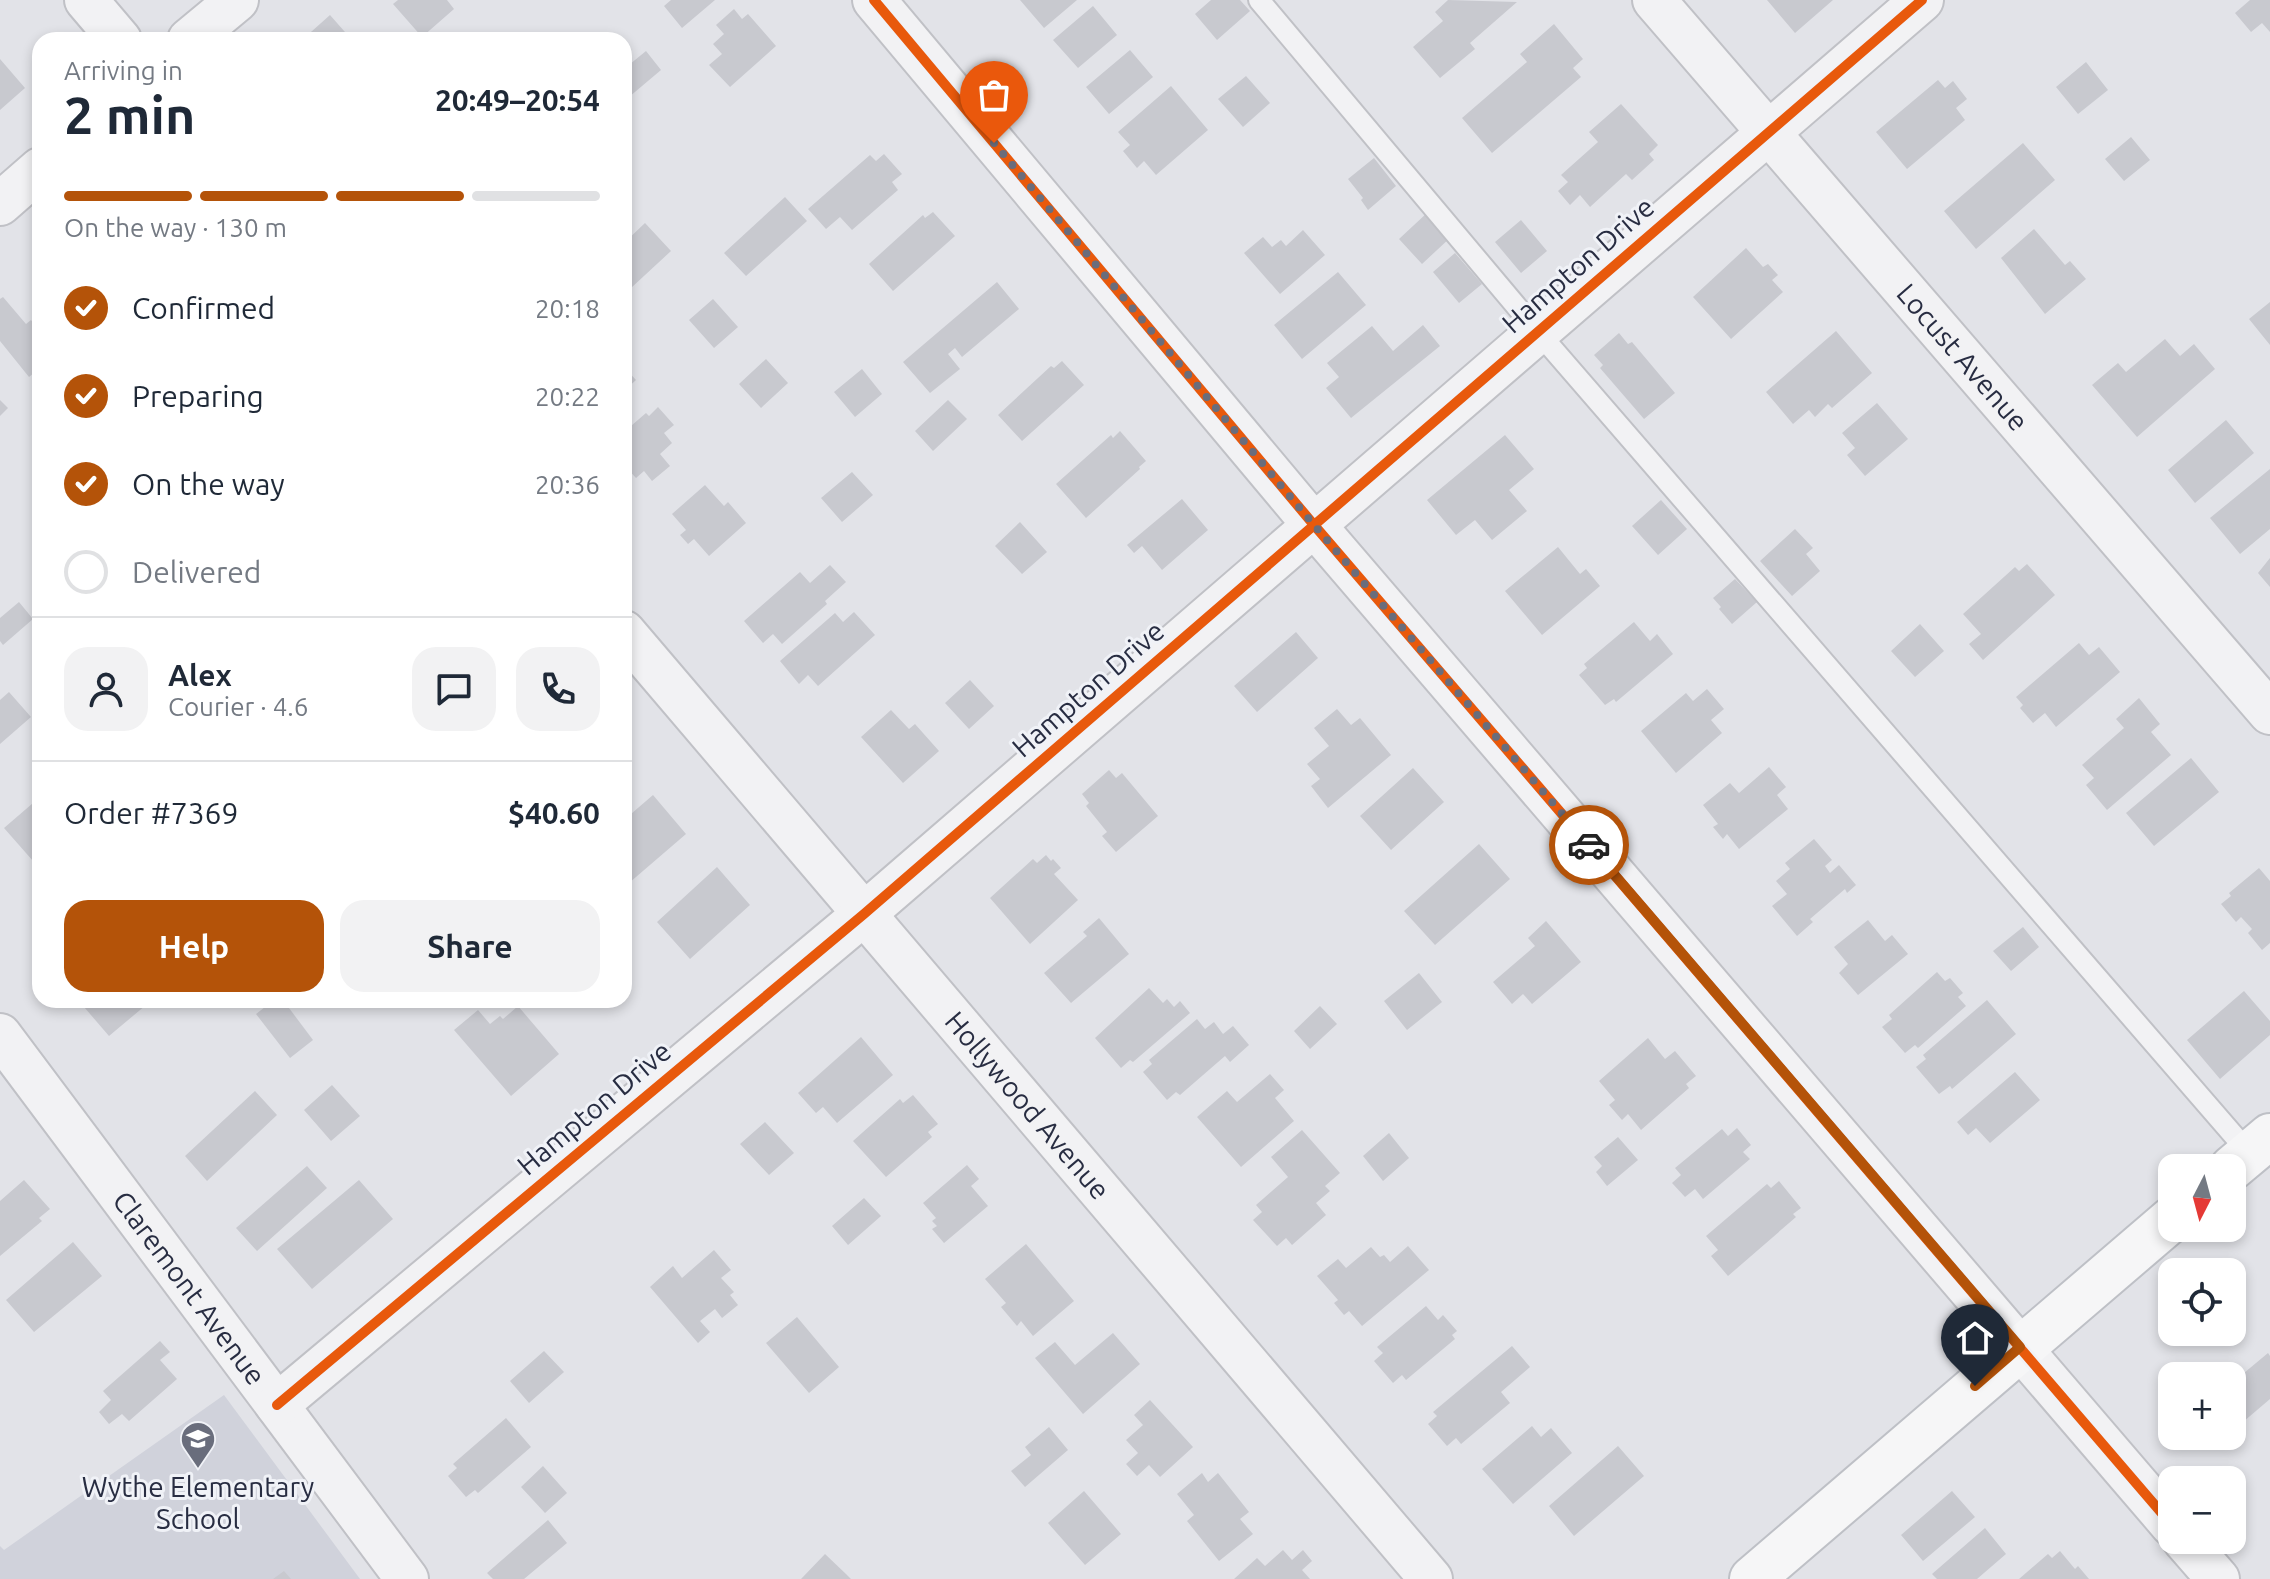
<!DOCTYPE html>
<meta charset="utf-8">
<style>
:root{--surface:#fff;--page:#f2f2f3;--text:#1f2937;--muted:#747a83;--line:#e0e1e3;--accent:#b45309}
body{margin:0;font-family:Ubuntu,sans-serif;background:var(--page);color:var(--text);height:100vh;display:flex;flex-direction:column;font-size:30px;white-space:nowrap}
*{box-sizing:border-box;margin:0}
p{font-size:26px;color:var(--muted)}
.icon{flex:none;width:44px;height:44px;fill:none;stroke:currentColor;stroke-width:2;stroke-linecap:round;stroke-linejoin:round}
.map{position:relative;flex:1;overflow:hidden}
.details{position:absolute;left:32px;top:32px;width:600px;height:976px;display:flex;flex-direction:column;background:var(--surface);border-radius:24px;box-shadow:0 4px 12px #0003}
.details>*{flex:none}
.needle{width:52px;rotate:186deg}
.controls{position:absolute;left:2158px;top:1154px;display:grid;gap:16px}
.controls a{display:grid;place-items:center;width:88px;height:88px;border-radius:16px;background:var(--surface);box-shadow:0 4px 12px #0003;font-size:40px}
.pin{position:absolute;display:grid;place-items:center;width:68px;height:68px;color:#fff;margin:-82px -34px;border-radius:50% 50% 50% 0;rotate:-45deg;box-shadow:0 0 8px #0007}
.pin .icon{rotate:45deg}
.courier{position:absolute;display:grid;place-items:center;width:80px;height:80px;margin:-40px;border:6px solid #b45309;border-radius:50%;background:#fff;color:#222;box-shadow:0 2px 10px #0007}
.head em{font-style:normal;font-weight:600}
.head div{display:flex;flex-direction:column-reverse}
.head{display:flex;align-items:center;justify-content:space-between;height:136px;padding:0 32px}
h1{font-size:52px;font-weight:600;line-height:60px}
.bar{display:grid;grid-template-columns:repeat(4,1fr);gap:12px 8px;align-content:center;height:96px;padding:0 32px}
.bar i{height:10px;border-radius:6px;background:var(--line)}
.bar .current{background:var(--accent)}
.bar p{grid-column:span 4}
.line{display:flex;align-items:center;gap:20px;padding:0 32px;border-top:2px solid var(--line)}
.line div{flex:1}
.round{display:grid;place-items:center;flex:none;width:84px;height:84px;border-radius:24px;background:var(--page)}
ol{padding:0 32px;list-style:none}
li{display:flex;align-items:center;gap:24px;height:88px}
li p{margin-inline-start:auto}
li .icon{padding:8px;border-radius:50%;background:var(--accent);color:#fff;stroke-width:4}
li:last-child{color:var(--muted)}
li i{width:44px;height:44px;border:4px solid var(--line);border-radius:50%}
.action{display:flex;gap:16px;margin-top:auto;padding:16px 32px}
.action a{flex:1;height:92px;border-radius:24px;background:var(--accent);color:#fff;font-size:32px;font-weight:600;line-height:92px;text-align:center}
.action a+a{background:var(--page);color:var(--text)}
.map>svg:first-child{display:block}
.built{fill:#d0d2db}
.building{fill:#c8c9cf}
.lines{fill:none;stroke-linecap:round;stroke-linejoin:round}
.lane-casing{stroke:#c0c1c6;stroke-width:24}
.street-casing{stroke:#c0c1c6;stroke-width:46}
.primary-casing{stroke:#bec0c6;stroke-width:48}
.lane{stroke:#f2f2f4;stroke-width:20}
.street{stroke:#f2f2f4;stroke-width:42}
.primary{stroke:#f6f6f7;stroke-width:44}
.cycleway-casing{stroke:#f0f2f7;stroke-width:15}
.cycleway{stroke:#e8590c;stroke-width:10}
.done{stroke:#696d7c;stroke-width:8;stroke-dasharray:0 14.4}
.route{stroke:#b45309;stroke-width:10}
.labels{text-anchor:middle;stroke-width:6;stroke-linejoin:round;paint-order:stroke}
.street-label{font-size:28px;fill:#282d42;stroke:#f0f2f7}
.poi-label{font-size:28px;fill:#282d42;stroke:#f0f2f7}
</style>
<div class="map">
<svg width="2270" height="1579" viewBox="0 0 2270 1579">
<rect width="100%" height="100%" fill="#e2e3e8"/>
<!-- built -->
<path class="built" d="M224,1395L360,1579H0V1546L4,1550Z"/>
<!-- building -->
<path class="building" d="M398,0H447L454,9L422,37L393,4Z
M671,0H715L682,28L664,6Z
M1020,0H1077L1044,28Z
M1211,0H1240L1250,11L1217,40L1195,14Z
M1448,0L1517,2L1470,43L1475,49L1440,78L1413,47L1443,21L1435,12Z
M1767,0H1833L1795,33Z
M2250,0H2270V32L2262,23L2251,32L2235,13Z
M1093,6L1117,35L1078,68L1053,40Z
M734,9L742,19L748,14L776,46L730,87L709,65L722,54L713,44L724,34L716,25Z
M330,15L352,40H302Z
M1554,24L1583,59L1573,68L1581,77L1492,153L1462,118L1527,62L1520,54Z
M1130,50L1153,77L1109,114L1086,87Z
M646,51L661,70L629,97L624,91V69Z
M0,59L25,88L0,110Z
M2086,62L2108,90L2078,114L2056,87Z
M1246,76L1270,103L1243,127L1218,99Z
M1938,80L1945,88L1953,81L1967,99L1956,108L1965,120L1907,169L1876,132Z
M1171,86L1208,130L1156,175L1144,161L1137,168L1123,151L1130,145L1118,132Z
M1621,104L1658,145L1649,154L1654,160L1632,180L1626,174L1590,207L1580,195L1570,205L1558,191L1568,182L1561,175L1598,142L1589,132Z
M2131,137L2150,160L2124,181L2105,159Z
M2023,143L2055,180L1976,249L1944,211Z
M884,154L902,174L892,182L898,190L852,230L840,217L826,229L808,209L870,155L876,161Z
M1374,158L1396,186L1368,210L1361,200L1363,198L1348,179Z
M785,197L807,221L746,276L724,253Z
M933,212L955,236L893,291L869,264L923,215L925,218Z
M1428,212L1451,237L1422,264L1399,239Z
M1521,220L1547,251L1521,273L1495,242Z
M645,223L671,251L631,288L624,279V243Z
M2034,229L2065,265L2070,261L2086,279L2045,314L2001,258Z
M1303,230L1325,255L1280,294L1244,253L1263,237L1272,247L1281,240L1286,246Z
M1746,248L1763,267L1768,264L1778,275L1772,280L1783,292L1731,339L1693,297Z
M1455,253L1482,284L1459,303L1433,272Z
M1338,272L1366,305L1302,359L1274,325Z
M997,282L1019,309L962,357L955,348L948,354L960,369L930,393L903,362Z
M3,297L26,324L31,320L40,331V368L29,377L0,341V299Z
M713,299L738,327L714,348L689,320Z
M2270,302V345L2249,319Z
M1423,325L1440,346L1351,418L1326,388L1339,377L1327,363L1372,326L1393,351Z
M1836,331L1872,373L1832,408L1828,404L1815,417L1809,410L1793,424L1766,392Z
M1619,333L1628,344L1632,342L1675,393L1644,419L1600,368L1603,365L1594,355Z
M2165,339L2180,356L2194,344L2215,369L2137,437L2092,385L2118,363L2126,372Z
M766,359L788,383L761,408L739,384Z
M1062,361L1084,385L1022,441L998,415L1051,366L1054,368Z
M624,367L636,380L624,391Z
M862,369L882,394L855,417L834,392Z
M0,400L8,408L0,416Z
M948,400L967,419L933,451L915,431Z
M1877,403L1908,439L1865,476L1847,455L1855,448L1842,433Z
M658,407L674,425L664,433L672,443L660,454L670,466L652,481L644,471L636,478L624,465V432L646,413L649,416Z
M2226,420L2254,453L2195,503L2168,470Z
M1120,431L1146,461L1139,467L1140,469L1086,518L1056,484L1111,435L1113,438Z
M1505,435L1534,469L1509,490L1527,511L1492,540L1475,520L1456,535L1427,500Z
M2270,469V529L2240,554L2210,518Z
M852,472L873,495L842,522L821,498Z
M705,485L724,506L728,502L746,523L709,556L694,539L688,544L680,535L686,530L672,514Z
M1182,499L1208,530L1162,570L1142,546L1134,553L1127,545Z
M1661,500L1687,529L1658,555L1632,526Z
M1020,522L1047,552L1022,574L995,546Z
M1795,529L1813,548L1806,554L1820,571L1792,596L1760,561Z
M1558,547L1580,574L1586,569L1600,586L1542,635L1505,591Z
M2270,558V587L2258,573Z
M2027,564L2055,595L1983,660L1969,644L1981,634L1963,614L2015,567L2019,571Z
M830,565L846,582L825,601L827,604L782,644L773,634L763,643L744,621L800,572L810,583Z
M1735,579L1757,602L1732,624L1719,609L1721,607L1713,598Z
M19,602L33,619L3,645L0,641V618Z
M854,612L875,635L818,686L808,675L799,684L780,661L835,613L843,622Z
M1634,622L1650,641L1657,634L1673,654L1616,702L1614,699L1605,705L1579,675L1587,668L1584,664Z
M1920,624L1944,651L1915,677L1891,651Z
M1296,632L1318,658L1257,712L1234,686Z
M2079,643L2089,655L2099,647L2120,672L2056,727L2045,713L2033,723L2020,708L2023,705L2016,697Z
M970,680L994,706L969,729L945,703Z
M1707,689L1724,709L1711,720L1722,733L1676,773L1641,731L1686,693L1693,701Z
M9,692L31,717L0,744V700Z
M2139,698L2160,724L2151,732L2171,755L2107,810L2086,785L2094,778L2082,765L2124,728L2116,719Z
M1337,709L1351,725L1360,718L1391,755L1328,808L1311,786L1320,779L1307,764L1329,746L1314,728Z
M891,710L909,729L915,724L939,751L903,783L861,737Z
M2191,758L2219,792L2154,846L2126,813Z
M1769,767L1786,787L1777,795L1788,809L1739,849L1727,834L1723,839L1713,827L1718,824L1703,805L1730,783L1739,793Z
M1413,768L1444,802L1391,850L1360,816Z
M1109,770L1116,778L1122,773L1158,816L1116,852L1102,836L1107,832L1086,806L1089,803L1082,794Z
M653,795L686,834L629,883L624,877V820Z
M40,797V856L33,861L4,828Z
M1814,839L1832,860L1825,866L1830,873L1839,865L1856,885L1847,893L1845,889L1810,919L1813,922L1797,936L1772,906L1787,894L1776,881L1790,869L1785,863Z
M1479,844L1510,879L1435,945L1404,911Z
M1046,855L1051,861L1053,859L1061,868L1054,874L1078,900L1030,944L990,898L1033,859L1037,863Z
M717,867L750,905L690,959L657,922Z
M2259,868L2270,881V943L2262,950L2248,933L2252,929L2241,917L2236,922L2221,904L2231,896L2229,893Z
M1099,918L1129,954L1071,1003L1044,973L1087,936L1083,932Z
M1868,920L1885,941L1892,935L1908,954L1858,995L1839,973L1848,964L1834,947Z
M1546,921L1581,962L1532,1004L1523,994L1512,1004L1493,982L1535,946L1528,938Z
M2023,927L2039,947L2011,971L1993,951Z
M1937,972L1945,981L1950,978L1963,993L1958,997L1966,1006L1918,1048L1915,1045L1905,1053L1882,1027L1892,1019L1889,1015Z
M1419,973L1442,1002L1407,1030L1384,1001Z
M1149,988L1163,1003L1167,999L1174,1007L1180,1001L1190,1013L1133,1062L1130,1060L1121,1068L1095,1038Z
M2244,991L2270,1021V1035L2220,1079L2187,1040Z
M78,1000H152L109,1036Z
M274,1000H283L313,1040L290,1058L256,1014Z
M1987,1000L2016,1034L1952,1089L1950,1086L1939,1094L1916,1067L1926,1059L1923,1055Z
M518,1006L559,1054L511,1096L454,1030L478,1010L490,1024L500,1016L503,1019Z
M1320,1006L1337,1024L1310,1049L1294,1031Z
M1197,1019L1205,1029L1214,1022L1223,1034L1233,1026L1249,1045L1230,1062L1225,1056L1180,1095L1176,1092L1167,1100L1143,1072L1152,1064L1149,1060Z
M861,1037L893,1075L837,1123L823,1107L816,1113L798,1093Z
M1648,1038L1665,1059L1675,1051L1696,1076L1686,1084L1689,1088L1641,1130L1628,1114L1622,1120L1609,1105L1615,1100L1599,1081Z
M2015,1072L2040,1100L1990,1143L1976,1128L1968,1135L1957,1122Z
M1270,1074L1284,1090L1275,1098L1294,1121L1241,1167L1197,1117L1227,1091L1237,1102Z
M332,1085L360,1116L331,1141L304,1110Z
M255,1091L277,1115L207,1181L185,1156Z
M913,1095L938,1124L928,1132L932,1137L886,1177L853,1141L900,1099L903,1103Z
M765,1122L794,1153L769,1175L740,1144Z
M1737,1128L1751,1145L1743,1152L1750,1159L1703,1199L1695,1189L1685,1197L1672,1183L1681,1175L1675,1168L1722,1129L1728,1136Z
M1302,1130L1340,1173L1325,1186L1330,1191L1316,1203L1326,1215L1292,1245L1286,1238L1277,1246L1253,1220L1262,1212L1256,1205L1288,1177L1271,1157Z
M1389,1133L1409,1158L1383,1181L1363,1156Z
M1618,1137L1638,1160L1607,1186L1596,1172L1602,1166L1594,1157Z
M967,1165L979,1179L971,1186L988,1206L944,1243L932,1229L937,1226L932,1221L936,1218L923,1203Z
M307,1166L327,1188L257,1251L236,1228Z
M24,1180L50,1209L39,1218L42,1221L0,1256V1201Z
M359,1180L393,1219L312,1289L277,1249Z
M1779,1181L1801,1208L1793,1214L1796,1217L1728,1276L1711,1256L1718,1250L1706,1236L1767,1184L1771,1188Z
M864,1198L881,1216L848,1245L832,1226Z
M73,1242L102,1276L34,1332L6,1300Z
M1026,1244L1074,1301L1033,1336L1021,1321L1017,1326L1001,1307L1006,1303L985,1279Z
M1408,1246L1429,1270L1362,1326L1349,1311L1344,1315L1334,1303L1338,1300L1317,1276L1338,1259L1346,1268L1371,1247L1380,1257L1384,1255L1390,1262Z
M714,1250L731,1270L721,1278L734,1292L730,1295L738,1305L722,1318L715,1309L700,1321L710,1332L698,1343L650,1287L673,1266L682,1278Z
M1426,1306L1438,1320L1443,1315L1457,1331L1452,1335L1455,1339L1406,1380L1402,1375L1393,1383L1374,1361L1383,1353L1377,1347Z
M797,1317L839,1367L809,1393L766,1343Z
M1113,1333L1140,1364L1083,1414L1035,1358L1055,1342L1075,1365Z
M160,1341L170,1352L160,1360L177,1379L129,1421L122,1414L109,1424L99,1412L111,1400L103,1391Z
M1512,1346L1530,1367L1501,1392L1510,1403L1461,1444L1456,1438L1447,1446L1428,1424L1437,1416L1433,1412Z
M544,1351L564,1372L529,1403L510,1381Z
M2268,1353L2270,1356V1399L2243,1422L2232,1409V1383Z
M1150,1400L1193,1447L1160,1477L1149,1465L1137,1476L1126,1464L1138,1453L1126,1440L1143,1425L1134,1415Z
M506,1418L531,1447L478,1493L475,1490L466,1497L448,1476L457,1468L453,1464Z
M1532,1426L1541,1437L1551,1428L1572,1453L1513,1504L1482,1469Z
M1049,1427L1068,1450L1025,1487L1011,1471L1031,1455L1025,1447Z
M1618,1446L1644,1476L1574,1536L1549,1506Z
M543,1466L567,1493L545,1513L521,1487Z
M1202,1473L1208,1482L1218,1473L1249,1512L1240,1519L1253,1534L1219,1561L1187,1521L1194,1515L1177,1494Z
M1084,1491L1121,1534L1085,1565L1048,1523Z
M1952,1491L1975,1517L1923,1561L1901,1535Z
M548,1520L567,1543L524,1579H493L487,1573Z
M1985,1528L2006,1554L1977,1579H1937L1932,1574Z
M1283,1550L1292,1560L1303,1550L1312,1561L1302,1570L1310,1579H1234L1257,1558L1265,1566Z
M2060,1551L2075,1569L2078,1566L2089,1579H2019L2048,1554L2052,1558Z
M825,1554L846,1574L851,1579H801Z
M284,1571L291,1579H273Z"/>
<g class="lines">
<defs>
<path id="lane" d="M1259,0L1538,332L2249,1153"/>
<g id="street">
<path d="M86,0L120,40"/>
<path d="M874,0L1314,525L2172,1525"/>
<path id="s1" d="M1654,0L2270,713"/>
<path d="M189,40L237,0"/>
<path d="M0,204L40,169"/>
<path id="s2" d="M624,632L1431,1579"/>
<path id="s3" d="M0,1035L407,1579"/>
<path d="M277,1405L864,914L1922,0"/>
<path d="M2184,1540L2218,1579"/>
</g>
<path id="primary" d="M2232,1168L2270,1136
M1752,1579L2172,1219"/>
</defs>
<!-- lane casing -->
<use href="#lane" class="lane-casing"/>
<!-- street casing -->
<use href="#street" class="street-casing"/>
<!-- primary casing -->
<use href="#primary" class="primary-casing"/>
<!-- lane -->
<use href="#lane" class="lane"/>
<!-- street -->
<use href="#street" class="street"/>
<!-- primary -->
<use href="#primary" class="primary"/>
<defs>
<path id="cycleway" d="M874,0L1314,525L2172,1525
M277,1405L864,914L1922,0"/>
</defs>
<!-- cycleway casing -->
<use href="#cycleway" class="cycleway-casing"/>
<!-- cycleway -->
<use href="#cycleway" class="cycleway"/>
</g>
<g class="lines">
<!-- done -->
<path class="done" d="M994,143L1314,525L1589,845"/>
<!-- route -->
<path class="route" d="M1589,845L2020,1347L1975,1386"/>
</g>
<!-- icons -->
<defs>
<symbol id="school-pin" viewBox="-11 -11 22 30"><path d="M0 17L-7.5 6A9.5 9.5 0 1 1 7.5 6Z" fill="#696d7c" stroke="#f0f2f7"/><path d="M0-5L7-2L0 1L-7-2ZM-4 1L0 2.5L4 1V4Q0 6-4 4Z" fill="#fff"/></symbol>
</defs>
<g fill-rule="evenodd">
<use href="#school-pin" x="178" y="1419" width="40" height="54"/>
</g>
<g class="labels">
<!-- street labels -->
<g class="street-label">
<text transform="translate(1578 265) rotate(-41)" y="10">Hampton Drive</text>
<text dy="10" stroke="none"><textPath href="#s1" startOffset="472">Locust Avenue</textPath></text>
<text transform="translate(1088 689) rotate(-41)" y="10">Hampton Drive</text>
<text dy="10" stroke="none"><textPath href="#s2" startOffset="622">Hollywood Avenue</textPath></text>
<text transform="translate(594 1108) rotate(-40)" y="10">Hampton Drive</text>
<text dy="10" stroke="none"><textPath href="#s3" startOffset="316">Claremont Avenue</textPath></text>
</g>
<!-- poi labels -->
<g class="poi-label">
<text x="198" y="1497">Wythe Elementary<tspan x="198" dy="32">School</tspan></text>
</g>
</g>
</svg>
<div class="controls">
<a><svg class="needle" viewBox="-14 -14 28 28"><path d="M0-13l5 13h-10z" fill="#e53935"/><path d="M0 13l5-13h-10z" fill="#747a83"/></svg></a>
<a><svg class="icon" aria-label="locate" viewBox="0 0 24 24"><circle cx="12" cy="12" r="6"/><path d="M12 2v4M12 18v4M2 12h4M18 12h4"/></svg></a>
<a>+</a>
<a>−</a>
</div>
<div class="pin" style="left:994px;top:143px;background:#ea580c"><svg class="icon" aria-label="bag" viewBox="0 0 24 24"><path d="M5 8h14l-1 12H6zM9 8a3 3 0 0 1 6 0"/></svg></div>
<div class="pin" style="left:1975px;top:1386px;background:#1f2937"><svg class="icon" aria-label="home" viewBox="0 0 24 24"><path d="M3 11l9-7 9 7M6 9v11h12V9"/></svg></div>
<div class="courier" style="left:1589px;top:845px"><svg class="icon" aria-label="car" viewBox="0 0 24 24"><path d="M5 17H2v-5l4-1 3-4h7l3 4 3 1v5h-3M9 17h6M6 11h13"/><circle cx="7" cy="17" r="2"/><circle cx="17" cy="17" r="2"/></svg></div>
<section class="details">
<div class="head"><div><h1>2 min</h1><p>Arriving in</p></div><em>20:49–20:54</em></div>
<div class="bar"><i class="current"></i><i class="current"></i><i class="current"></i><i></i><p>On the way · 130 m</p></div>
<ol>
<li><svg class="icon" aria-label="check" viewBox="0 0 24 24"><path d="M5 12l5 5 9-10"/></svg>Confirmed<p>20:18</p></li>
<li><svg class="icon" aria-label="check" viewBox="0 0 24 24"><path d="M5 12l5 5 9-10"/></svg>Preparing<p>20:22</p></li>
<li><svg class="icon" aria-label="check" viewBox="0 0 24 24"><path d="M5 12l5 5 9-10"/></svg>On the way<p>20:36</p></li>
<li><i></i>Delivered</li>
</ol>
<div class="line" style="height:144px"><a class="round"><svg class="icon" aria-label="person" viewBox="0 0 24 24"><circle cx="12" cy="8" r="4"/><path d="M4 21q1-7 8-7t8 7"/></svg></a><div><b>Alex</b><p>Courier · 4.6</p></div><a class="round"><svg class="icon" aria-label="chat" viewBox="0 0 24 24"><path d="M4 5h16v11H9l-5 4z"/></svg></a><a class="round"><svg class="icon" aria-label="phone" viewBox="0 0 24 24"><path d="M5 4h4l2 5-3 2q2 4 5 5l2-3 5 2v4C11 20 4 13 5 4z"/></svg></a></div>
<div class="line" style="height:104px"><div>Order #7369</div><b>$40.60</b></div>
<div class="action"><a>Help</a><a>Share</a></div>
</section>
</div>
